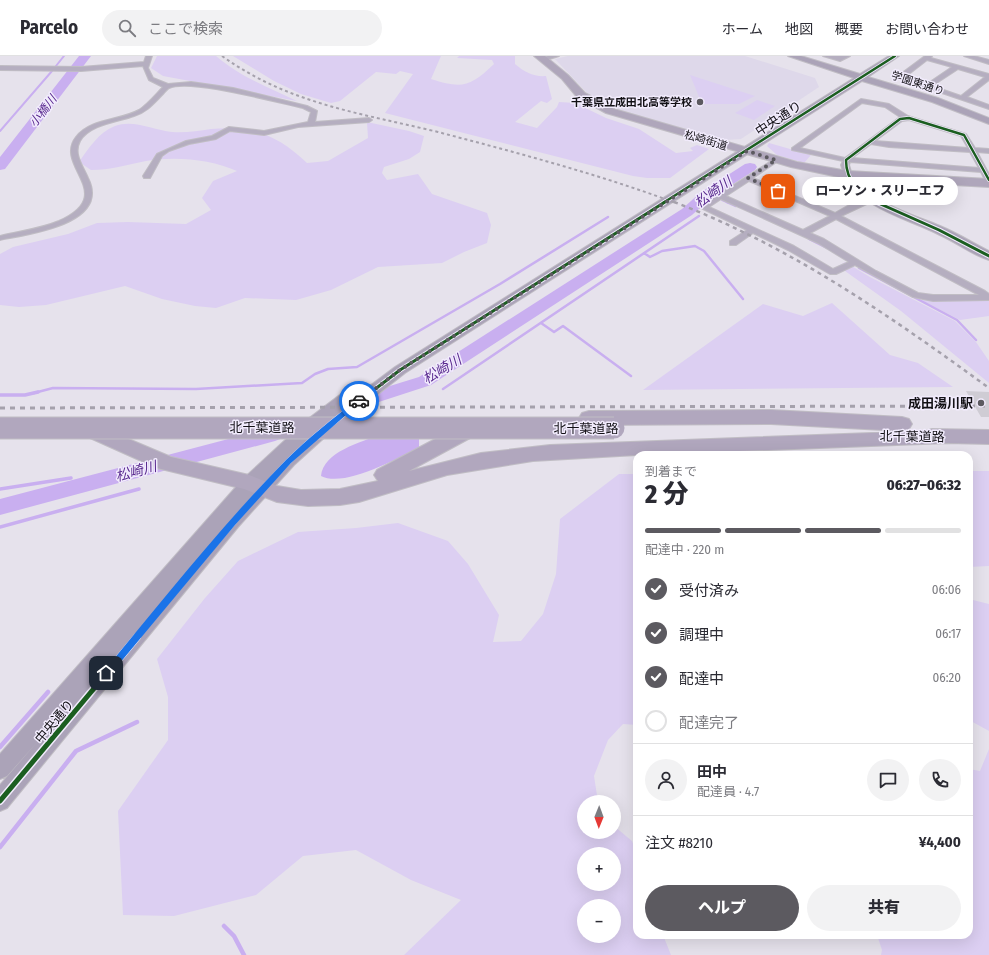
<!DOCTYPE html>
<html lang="ja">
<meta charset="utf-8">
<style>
:root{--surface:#fff;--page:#f2f2f3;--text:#2b2b33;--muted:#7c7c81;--line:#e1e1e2;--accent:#5c5a60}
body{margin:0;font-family:"Fira Sans Condensed","Noto Sans JP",sans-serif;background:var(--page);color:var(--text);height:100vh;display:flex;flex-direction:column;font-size:15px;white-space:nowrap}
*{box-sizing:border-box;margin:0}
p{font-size:13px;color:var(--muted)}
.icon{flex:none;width:22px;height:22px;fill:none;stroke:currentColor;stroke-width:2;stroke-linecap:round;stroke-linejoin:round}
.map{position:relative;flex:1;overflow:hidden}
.sheet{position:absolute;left:633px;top:395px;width:340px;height:488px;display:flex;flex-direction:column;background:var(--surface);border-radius:12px;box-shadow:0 4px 16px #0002}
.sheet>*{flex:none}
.needle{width:26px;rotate:181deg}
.fabs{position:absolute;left:577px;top:739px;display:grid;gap:8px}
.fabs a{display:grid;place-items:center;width:44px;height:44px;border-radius:50%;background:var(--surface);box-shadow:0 4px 16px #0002;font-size:20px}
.pin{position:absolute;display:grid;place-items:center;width:34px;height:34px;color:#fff;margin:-17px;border-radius:8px;box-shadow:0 2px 6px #0006}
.courier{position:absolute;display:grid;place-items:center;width:40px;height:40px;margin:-20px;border:3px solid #1a73e8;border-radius:50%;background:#fff;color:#222;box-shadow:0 1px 5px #0007}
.bubble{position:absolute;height:28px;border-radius:14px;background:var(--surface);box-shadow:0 4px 16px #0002;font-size:13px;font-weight:800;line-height:28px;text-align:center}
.summary em{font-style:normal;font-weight:800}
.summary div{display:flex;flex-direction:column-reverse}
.summary{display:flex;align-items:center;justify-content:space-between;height:68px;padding:0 12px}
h1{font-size:26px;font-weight:800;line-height:30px}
.bar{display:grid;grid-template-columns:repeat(4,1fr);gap:6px 4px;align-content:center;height:48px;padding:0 12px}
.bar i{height:5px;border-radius:3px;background:var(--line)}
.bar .selected{background:var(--accent)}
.bar p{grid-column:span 4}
.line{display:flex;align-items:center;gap:10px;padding:0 12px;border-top:1px solid var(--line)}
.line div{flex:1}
.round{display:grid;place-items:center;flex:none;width:42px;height:42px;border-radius:21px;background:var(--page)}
ol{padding:0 12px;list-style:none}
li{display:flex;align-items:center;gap:12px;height:44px}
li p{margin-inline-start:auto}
li .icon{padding:4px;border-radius:50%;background:var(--accent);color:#fff;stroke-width:4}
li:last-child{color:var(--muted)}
li i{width:22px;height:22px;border:2px solid var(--line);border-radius:50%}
.action{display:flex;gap:8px;margin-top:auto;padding:8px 12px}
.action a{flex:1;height:46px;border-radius:24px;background:var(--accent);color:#fff;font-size:16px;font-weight:800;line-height:46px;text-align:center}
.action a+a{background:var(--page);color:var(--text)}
header{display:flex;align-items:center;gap:24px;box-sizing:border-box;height:56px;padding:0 20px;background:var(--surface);border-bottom:1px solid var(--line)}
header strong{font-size:19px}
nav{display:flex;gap:22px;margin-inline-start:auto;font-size:14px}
.search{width:280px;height:36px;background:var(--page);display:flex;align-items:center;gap:10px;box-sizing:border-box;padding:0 14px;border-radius:22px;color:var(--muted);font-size:15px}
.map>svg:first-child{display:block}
.built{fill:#ded8ea}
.green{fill:#dccff2;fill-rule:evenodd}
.water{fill:#c9aff0}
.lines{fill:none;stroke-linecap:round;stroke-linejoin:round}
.stream-far3{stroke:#c9aff0;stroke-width:2}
.stream-far2{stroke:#c9aff0;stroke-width:2.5}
.stream-far1{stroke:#c9aff0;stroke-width:3.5}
.stream{stroke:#c9aff0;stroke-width:4.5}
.river{fill:#c9aff0;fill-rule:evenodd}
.building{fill:#cfccd4}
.street-casing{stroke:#c0bdc4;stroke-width:2}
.secondary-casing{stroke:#c0bdc4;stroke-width:2}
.primary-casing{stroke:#c0bdc4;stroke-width:2}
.highway-casing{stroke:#c0bdc4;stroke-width:2}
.street{fill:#b5aec0;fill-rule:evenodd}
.secondary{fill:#aba3b8;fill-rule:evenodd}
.primary{fill:#afa6bb;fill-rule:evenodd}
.highway{fill:#b1a7be;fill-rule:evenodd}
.rail-far2{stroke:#a5a1ac;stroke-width:2;stroke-dasharray:3 3;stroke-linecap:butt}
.rail-far1{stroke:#a5a1ac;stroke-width:2.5;stroke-dasharray:4 4;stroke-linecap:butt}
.rail{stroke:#a5a1ac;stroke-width:3;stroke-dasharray:5 5;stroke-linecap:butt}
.highway-bridge-casing{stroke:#c0bdc4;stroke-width:23;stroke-linecap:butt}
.highway-bridge{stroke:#b1a7be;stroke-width:21}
.cycleway-far3-casing{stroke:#f2ecfd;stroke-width:4}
.cycleway-far2-casing{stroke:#f2ecfd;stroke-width:5}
.cycleway-far1-casing{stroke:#f2ecfd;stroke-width:6}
.cycleway-casing{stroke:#f2ecfd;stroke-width:8}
.cycleway-far3{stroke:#1b5e20;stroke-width:2.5}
.cycleway-far2{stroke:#1b5e20;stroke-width:3}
.cycleway-far1{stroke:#1b5e20;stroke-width:4}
.cycleway{stroke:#1b5e20;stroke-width:5}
.route{fill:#1a73e8}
.done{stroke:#5c5a60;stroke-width:4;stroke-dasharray:0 7.2}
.poi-dot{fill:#5c5a60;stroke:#f2ecfd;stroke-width:1.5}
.labels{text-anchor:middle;stroke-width:3;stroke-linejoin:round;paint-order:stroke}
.far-street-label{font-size:11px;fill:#121015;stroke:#f2ecfd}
.far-poi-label{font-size:11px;font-weight:bold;fill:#121015;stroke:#f2ecfd;text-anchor:end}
.far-water-label{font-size:12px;font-style:italic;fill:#59298f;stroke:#f2ecfd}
.street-label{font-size:13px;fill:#121015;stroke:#f2ecfd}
.poi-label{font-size:13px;font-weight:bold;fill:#121015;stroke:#f2ecfd;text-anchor:end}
.water-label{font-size:14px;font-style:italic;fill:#59298f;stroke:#f2ecfd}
</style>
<header>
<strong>Parcelo</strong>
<div class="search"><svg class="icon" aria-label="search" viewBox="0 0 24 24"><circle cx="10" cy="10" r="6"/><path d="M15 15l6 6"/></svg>ここで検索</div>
<nav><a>ホーム</a><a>地図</a><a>概要</a><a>お問い合わせ</a></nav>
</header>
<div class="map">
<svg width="989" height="899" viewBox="0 0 989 899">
<rect width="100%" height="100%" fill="#e6e2ec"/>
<!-- built -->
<path class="built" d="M568,0H745L815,22L819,31L741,83L725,84L617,54L589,39L555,3Z"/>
<!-- green -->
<path class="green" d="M157,0H216C239,20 269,32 297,45L163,20L151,12Z
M233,0H441L431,23C462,33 470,31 494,8L492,4L457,2L459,0H515V8C524,16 534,21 546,20L552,43L547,47L541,45L515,66L537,72L557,51L559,46L575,47L606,62L639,73L676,97L693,95L690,92L697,89L709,93L670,122H647L633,120L385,57L413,18L400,15L396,18L376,16L340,45L331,47L301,38L274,25Z
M690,19L755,40L739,48H702Z
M757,44L775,50L754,64L735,57Z
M367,66L409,75L424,80L420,96L409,103L384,111L382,117L387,124L418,118L432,138L487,157L491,169L487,187L464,196L442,207L378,211L331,234L296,244L245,242L216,252L195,250L162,243L125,230L46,249L19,251L0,249V198L13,191L68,178L97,167L128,166L186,168L211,154L202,142L213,125L237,115C211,103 174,100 146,105C127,109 110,114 91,114L79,106C88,93 99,76 115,70C133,63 153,74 172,76C185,77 198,75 211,73C252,69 278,79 307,107L328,105L368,82Z
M769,87L811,99L804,107L777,99L767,90Z
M845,206L870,221L955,265L976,286L989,305V327L901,255L838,210Z
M921,244L989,245V260L960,264Z
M832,247L890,299L918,307L953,331L643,334L763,248L803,260Z
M969,415H989V510L969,511Z
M619,418H637V669L623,668L608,684L594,720L598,746H584V776H614V770L632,785L637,800V879H663L671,899H404L461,844L411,824L356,794L303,800L256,839L174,860L123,859L118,755L168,684V641L157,603L205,542L238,505L298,476L356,472L398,467L448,485L468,508L499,559L493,586L521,585L543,558L556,518L560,463ZM584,798H614V828H584ZM584,850H614V880H584Z
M969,543L989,548V675L969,664Z
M989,693V899H881L882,894L877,879H969V713L980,715Z"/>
<!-- water -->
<path class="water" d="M380,379H419V392C396,403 344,432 321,420C323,396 361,386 380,379Z"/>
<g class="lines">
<!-- stream-far3 -->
<path class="stream-far3" d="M56,10L64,0
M0,75L52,15
M722,144L729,147"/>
<!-- stream-far2 -->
<path class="stream-far2" d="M727,146L736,150
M809,183L827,192
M644,197L650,201L662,195L695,190L704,195L743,243
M859,212L957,264L976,284
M541,267L554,276L563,270L631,320
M443,333L699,160
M34,337L53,332L196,333L302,327L315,318L328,313L357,311L500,228L608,161"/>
<!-- stream-far1 -->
<path class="stream-far1" d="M0,339H25L38,336
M0,433L71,422
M0,471L139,433"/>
<!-- stream -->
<path class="stream" d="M0,691L48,636
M0,791L76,695L137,666
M224,870L234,880L244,899"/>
<!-- river -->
<path class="river" d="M79,0H91L5,113L0,114V101Z
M750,107L755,108L757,111L755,114L710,143L692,159L431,329L345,357L338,356L336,351L338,346L419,321L682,153L700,137L745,108Z
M286,366L293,368L296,373L293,378L275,385L0,459V443L263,374Z"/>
</g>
<!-- building -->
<path class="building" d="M966,335L989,336V361H981Z"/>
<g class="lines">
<defs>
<path id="street" d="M146,0H152L148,12L153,22L168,28L191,26L233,32L307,50L317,55L315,66L369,62L372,64L369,66L298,71L264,79L230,75L216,83L189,88L169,95L162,100L150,122H144L143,120L157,98L186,85L212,80L229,71L264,75L308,66L311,56L303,52C278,47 190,22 169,32C167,33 164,37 163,38C154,47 147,56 134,60C118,66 90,68 80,85C73,98 83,110 88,122C111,168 29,178 0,184V180C20,175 40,173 59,165C119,138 53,110 76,81C91,62 119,65 139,54C148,48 156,38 163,31L149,24L143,10L81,15L0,14V10L81,11L144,6Z
M548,0H559L543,5L540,3Z
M823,0H850L840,5Z
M925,0H932L931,2L989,18V24L967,41L989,49V53L898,22V20ZM927,4L952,11L927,28L905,21ZM958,13L985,21L961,40L932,30Z
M964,0H974L989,4V8Z
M861,43L889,48L908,60L966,78L975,92L989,93V97L977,96L989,118V126H986L981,116L850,106L849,109L852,119L848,121L844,119L841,109L843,105L792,94V92ZM862,47L885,51L900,61L845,102L800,92ZM909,64L961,80L968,92L875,85L902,65ZM871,88L889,91L970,96L979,112L852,102Z
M776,102L779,104L778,105L753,122L835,157L858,144L873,141V145L841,160L985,235L989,238V244L933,245L913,241L855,209L836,218H830L788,194L753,177L736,189H730V185L747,174L699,151ZM749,125L830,160L803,174L726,140ZM721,143L818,187L849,206L833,213L794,190L709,151ZM836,163L979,239H933L918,237L876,215L824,183L810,177Z"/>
<path id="secondary" d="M788,0H801L860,18L889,0H899L868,21L938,42L989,62V68L932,46L862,25L405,317L336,371L294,409L238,471L7,752L0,755V729L38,685L7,720L0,723V698L243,423L308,363L349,332H359L361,335L359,338L395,311L854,22Z
M848,116L852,117C873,148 906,156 940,170C957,177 973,187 989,195V204C972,199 956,186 940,179C902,160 868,156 843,119Z"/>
<path id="primary" d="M534,0H545L568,19L585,37L614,53L797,106L848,115L989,123V131L848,123L791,111L606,57L577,41L562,23Z"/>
<path id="highway" d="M771,354L902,361L909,363L912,368L909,373L902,375L771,368L589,369L582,367L579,362L582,357L589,355Z
M479,364L486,366L489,371L486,376L470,382L409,415L481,397L550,389L926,375L932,373L989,374V388L948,387L637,399L533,405L447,419L359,446L340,449L308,450L277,446L244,433L157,412L79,377L76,372L79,367L86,365L171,401L249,419L277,430L301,434L340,433L378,425L374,419L377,414L456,372Z"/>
</defs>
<!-- street casing -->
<use href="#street" class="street-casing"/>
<!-- secondary casing -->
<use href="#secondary" class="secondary-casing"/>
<!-- primary casing -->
<use href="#primary" class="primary-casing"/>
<!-- highway casing -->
<use href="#highway" class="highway-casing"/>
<!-- street -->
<use href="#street" class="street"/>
<!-- secondary -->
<use href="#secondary" class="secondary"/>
<!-- primary -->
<use href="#primary" class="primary"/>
<!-- highway -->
<use href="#highway" class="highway"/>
<!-- rail-far2 -->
<path class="rail-far2" d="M222,0C289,48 360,57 438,76C518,97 598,118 676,147"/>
<!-- rail-far1 -->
<path class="rail-far1" d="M674,146C790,190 890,260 989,332"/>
<!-- rail -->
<path class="rail" d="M0,352L989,350"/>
<defs>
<path id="highway-bridge" d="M0,372H614"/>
</defs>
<!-- highway-bridge casing -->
<use href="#highway-bridge" class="highway-bridge-casing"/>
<!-- highway-bridge -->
<use href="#highway-bridge" class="highway-bridge"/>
<defs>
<path id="cycleway-far3" d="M663,147L895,0
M878,147C860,137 846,126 846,104L900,63L909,62L964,79L989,124"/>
<path id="cycleway-far2" d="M876,146L939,174L989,200
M370,337L400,314L665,146"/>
<path id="cycleway-far1" d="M136,582C186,523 234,462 288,406C314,380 343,358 372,336"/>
<path id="cycleway" d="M0,745L137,581"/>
</defs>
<!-- cycleway-far3 casing -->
<use href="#cycleway-far3" class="cycleway-far3-casing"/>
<!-- cycleway-far2 casing -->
<use href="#cycleway-far2" class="cycleway-far2-casing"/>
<!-- cycleway-far1 casing -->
<use href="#cycleway-far1" class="cycleway-far1-casing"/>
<!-- cycleway casing -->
<use href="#cycleway" class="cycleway-casing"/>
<!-- cycleway-far3 -->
<use href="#cycleway-far3" class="cycleway-far3"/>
<!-- cycleway-far2 -->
<use href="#cycleway-far2" class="cycleway-far2"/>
<!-- cycleway-far1 -->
<use href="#cycleway-far1" class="cycleway-far1"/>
<!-- cycleway -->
<use href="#cycleway" class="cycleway"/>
</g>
<!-- route -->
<path class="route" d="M357,343L362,345L291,407L235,469L109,620H104V615C163,544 221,470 286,404C308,382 333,363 357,343Z"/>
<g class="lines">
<!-- done -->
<path class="done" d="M359,345L400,314L747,95L776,104L748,122L778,135"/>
</g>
<!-- markers -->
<g class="poi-dot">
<circle cx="700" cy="46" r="4"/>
<circle cx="981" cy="347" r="4"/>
</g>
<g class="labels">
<!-- far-street labels -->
<g class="far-street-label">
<text transform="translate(918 27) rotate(18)" y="4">学園東通り</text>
<text transform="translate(706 84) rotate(16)" y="4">松崎街道</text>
</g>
<!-- far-poi labels -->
<g class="far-poi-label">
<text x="692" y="50">千葉県立成田北高等学校</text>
</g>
<!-- far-water labels -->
<g class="far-water-label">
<text transform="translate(43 55) rotate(-52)" y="4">小橋川</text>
</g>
<!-- street labels -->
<g class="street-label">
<text transform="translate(778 62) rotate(-33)" y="5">中央通り</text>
<text x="262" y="376">北千葉道路</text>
<text x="586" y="377">北千葉道路</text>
<text transform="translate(912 380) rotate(1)" y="5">北千葉道路</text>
<text transform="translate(54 665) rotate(-50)" y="5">中央通り</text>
</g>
<!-- poi labels -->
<g class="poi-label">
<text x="973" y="352">成田湯川駅</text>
</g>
<!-- water labels -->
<g class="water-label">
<text transform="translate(713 136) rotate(-35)" y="5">松崎川</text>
<text transform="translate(442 313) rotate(-31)" y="5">松崎川</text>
<text transform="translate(136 415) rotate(-15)" y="5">松崎川</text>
</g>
</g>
</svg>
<div class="fabs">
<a><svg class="needle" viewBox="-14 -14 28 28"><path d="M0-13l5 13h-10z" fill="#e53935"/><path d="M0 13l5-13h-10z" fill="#7c7c81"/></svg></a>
<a>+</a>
<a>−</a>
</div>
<div class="pin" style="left:778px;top:135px;background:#ea580c"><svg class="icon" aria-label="bag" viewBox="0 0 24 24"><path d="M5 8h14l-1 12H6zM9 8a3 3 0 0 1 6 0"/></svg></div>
<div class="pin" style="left:106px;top:617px;background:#1f2937"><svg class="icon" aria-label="home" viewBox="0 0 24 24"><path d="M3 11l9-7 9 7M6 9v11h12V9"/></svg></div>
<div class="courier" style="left:359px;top:345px"><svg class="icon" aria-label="car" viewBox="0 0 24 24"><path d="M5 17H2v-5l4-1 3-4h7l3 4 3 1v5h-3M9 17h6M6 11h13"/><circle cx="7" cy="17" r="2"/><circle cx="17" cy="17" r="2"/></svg></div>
<div class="bubble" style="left:802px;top:121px;width:156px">ローソン・スリーエフ</div>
<section class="sheet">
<div class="summary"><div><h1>2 分</h1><p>到着まで</p></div><em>06:27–06:32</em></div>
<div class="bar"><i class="selected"></i><i class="selected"></i><i class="selected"></i><i></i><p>配達中 · 220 m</p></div>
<ol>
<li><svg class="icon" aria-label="check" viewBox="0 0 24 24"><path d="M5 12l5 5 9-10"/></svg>受付済み<p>06:06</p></li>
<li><svg class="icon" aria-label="check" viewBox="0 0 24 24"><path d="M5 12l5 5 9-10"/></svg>調理中<p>06:17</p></li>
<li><svg class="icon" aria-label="check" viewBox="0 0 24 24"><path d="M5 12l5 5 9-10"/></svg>配達中<p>06:20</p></li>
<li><i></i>配達完了</li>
</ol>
<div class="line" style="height:72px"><a class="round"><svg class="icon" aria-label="person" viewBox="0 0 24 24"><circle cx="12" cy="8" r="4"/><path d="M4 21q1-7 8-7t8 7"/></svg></a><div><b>田中</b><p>配達員 · 4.7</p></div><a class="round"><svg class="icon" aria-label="chat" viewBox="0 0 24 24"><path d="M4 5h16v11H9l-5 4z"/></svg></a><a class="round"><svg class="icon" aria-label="phone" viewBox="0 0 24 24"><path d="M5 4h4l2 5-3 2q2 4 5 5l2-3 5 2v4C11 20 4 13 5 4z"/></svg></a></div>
<div class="line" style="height:52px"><div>注文 #8210</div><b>¥4,400</b></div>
<div class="action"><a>ヘルプ</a><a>共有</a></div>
</section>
</div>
